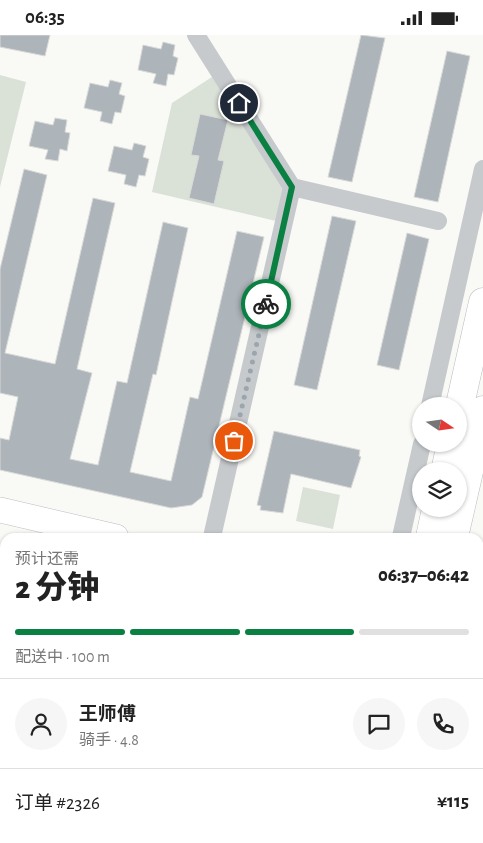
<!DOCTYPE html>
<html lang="zh">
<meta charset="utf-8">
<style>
:root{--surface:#fff;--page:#f6f6f6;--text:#222;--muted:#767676;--line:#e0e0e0;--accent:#0b8043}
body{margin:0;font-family:"Alegreya Sans","Noto Sans SC",sans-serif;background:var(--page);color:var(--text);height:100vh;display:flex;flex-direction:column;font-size:19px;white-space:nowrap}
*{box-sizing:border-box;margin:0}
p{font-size:16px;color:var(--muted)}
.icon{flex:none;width:28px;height:28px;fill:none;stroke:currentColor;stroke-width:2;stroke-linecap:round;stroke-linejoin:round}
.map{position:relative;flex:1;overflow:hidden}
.details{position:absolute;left:0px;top:498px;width:484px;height:311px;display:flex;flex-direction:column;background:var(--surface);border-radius:15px 15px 0 0;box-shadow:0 1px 4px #0004}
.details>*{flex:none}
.needle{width:32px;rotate:103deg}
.fabs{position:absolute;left:412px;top:362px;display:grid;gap:10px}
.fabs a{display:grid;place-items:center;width:55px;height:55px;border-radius:50%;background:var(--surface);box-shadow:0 1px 4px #0004;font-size:25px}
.pin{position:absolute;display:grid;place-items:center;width:42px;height:42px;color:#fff;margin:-21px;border:2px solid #fff;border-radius:50%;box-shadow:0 1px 5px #0007}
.courier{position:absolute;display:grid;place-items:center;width:50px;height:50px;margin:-25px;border:4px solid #0b8043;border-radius:50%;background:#fff;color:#222;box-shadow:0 1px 6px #0007}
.head em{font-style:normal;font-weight:800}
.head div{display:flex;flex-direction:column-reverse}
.head{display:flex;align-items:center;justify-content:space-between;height:85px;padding:0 15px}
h1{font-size:32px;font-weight:800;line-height:38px}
.bar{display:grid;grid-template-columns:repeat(4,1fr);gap:8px 5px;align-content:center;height:60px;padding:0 15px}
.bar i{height:6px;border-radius:4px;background:var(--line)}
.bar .active{background:var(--accent)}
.bar p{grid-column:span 4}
.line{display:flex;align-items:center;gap:12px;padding:0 15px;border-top:1px solid var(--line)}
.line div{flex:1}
.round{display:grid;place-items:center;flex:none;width:52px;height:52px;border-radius:26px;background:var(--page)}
.status{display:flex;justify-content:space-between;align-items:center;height:35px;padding:0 25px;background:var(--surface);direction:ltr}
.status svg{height:14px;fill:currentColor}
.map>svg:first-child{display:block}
.green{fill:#dae1d7}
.building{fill:#adb5bb;stroke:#dadad8}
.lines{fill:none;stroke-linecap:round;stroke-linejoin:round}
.secondary-casing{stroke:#bbbfc4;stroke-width:26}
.primary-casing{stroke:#b9bdc1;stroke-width:29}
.street{stroke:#c6cacd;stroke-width:18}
.secondary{stroke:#fff;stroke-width:25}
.primary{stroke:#fff;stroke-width:28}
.done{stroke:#9aa5ae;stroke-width:5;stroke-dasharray:0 9}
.route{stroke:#0b8043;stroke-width:6}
</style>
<div class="status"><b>06:35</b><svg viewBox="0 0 49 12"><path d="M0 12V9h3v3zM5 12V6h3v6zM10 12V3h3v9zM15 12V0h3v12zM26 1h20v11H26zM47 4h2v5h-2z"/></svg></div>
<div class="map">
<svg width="483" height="808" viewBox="0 0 483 808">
<rect width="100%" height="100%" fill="#f9f9f6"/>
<!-- green -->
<path class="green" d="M0,40L26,47L0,152Z
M215,40L284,150L276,186L152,157L172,68Z
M303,452L340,460L333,494L296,486Z"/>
<!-- building -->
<path class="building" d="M0,0H50L45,21L0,12Z
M361,0L385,3L352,147L328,142Z
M163,7L175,10L173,21L178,23L174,40L168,39L166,51L153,48L156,39L138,35L143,10L161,14Z
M447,16L470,21L438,167L414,162Z
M110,45L122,48L119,59L125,61L121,78L115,77L112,89L100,86L102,77L84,73L90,48L108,52Z
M200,79L228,85L218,125L224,126L214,169L189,163L199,121L191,120Z
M55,83L67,85L65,97L70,98L67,116L60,114L58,126L45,124L48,115L29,111L35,86L53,90Z
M134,108L146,111L143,122L149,124L145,141L139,140L136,152L124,149L126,140L108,136L114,111L132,115Z
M24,134L47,140L5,318L55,329L93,163L115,168L77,334L92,338L70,424L98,430L117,346L127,348L163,187L188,193L156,340L153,339L130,437L171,446L190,362L198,364L237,196L264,202L202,462L192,470L171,473L0,435V403L9,405L18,362L0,358V234Z
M332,181L356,186L317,355L294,350Z
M407,198L429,204L399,335L377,330Z
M274,396L360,415L359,421L361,422L351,453L291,439L283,478L260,475L261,471L257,470Z"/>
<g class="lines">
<defs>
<path id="secondary" d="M0,475L116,502
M479,587L483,588"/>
<path id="primary" d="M459,374L483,267
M445,436L451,409
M430,502L436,474
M454,502L483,375
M360,808L361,804
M388,808L389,804"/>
</defs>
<!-- secondary casing -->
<use href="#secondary" class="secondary-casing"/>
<!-- primary casing -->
<use href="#primary" class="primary-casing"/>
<!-- street -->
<path class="street" d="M196,0L292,152L438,186
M430,371L483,134
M212,502L292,152
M401,502L422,409
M479,536L483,517
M0,695L5,696
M127,808L128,804
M332,808L333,804
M417,808L418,804"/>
<!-- secondary -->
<use href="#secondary" class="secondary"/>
<!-- primary -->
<use href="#primary" class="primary"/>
</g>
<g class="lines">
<!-- done -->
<path class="done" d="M234,406L266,269"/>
<!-- route -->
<path class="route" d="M239,68L292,152L266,269"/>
</g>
</svg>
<div class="fabs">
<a><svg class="needle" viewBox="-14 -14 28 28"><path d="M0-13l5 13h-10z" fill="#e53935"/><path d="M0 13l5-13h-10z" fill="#767676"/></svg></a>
<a><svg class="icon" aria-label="layers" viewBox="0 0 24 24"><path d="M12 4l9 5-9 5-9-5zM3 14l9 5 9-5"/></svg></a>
</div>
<div class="pin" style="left:234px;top:406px;background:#ea580c"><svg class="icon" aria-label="bag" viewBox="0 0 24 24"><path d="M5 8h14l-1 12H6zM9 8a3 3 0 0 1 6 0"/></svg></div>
<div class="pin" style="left:239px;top:68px;background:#1f2937"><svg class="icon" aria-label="home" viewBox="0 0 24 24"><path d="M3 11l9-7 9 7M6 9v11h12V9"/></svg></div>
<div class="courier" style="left:266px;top:269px"><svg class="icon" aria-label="bike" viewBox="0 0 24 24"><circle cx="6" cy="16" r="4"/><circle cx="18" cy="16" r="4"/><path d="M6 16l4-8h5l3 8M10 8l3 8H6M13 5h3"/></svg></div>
<section class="details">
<div class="head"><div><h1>2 分钟</h1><p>预计还需</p></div><em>06:37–06:42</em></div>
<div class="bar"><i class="active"></i><i class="active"></i><i class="active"></i><i></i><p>配送中 · 100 m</p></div>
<div class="line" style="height:90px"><a class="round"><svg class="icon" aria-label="person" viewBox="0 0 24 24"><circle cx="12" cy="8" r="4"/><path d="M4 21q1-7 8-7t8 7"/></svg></a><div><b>王师傅</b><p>骑手 · 4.8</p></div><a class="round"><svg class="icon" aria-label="chat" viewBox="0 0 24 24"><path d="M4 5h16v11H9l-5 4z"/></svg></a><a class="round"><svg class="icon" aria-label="phone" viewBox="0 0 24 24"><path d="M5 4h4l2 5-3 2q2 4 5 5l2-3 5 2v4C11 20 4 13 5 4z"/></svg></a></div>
<div class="line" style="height:65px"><div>订单 #2326</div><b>¥115</b></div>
</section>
</div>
